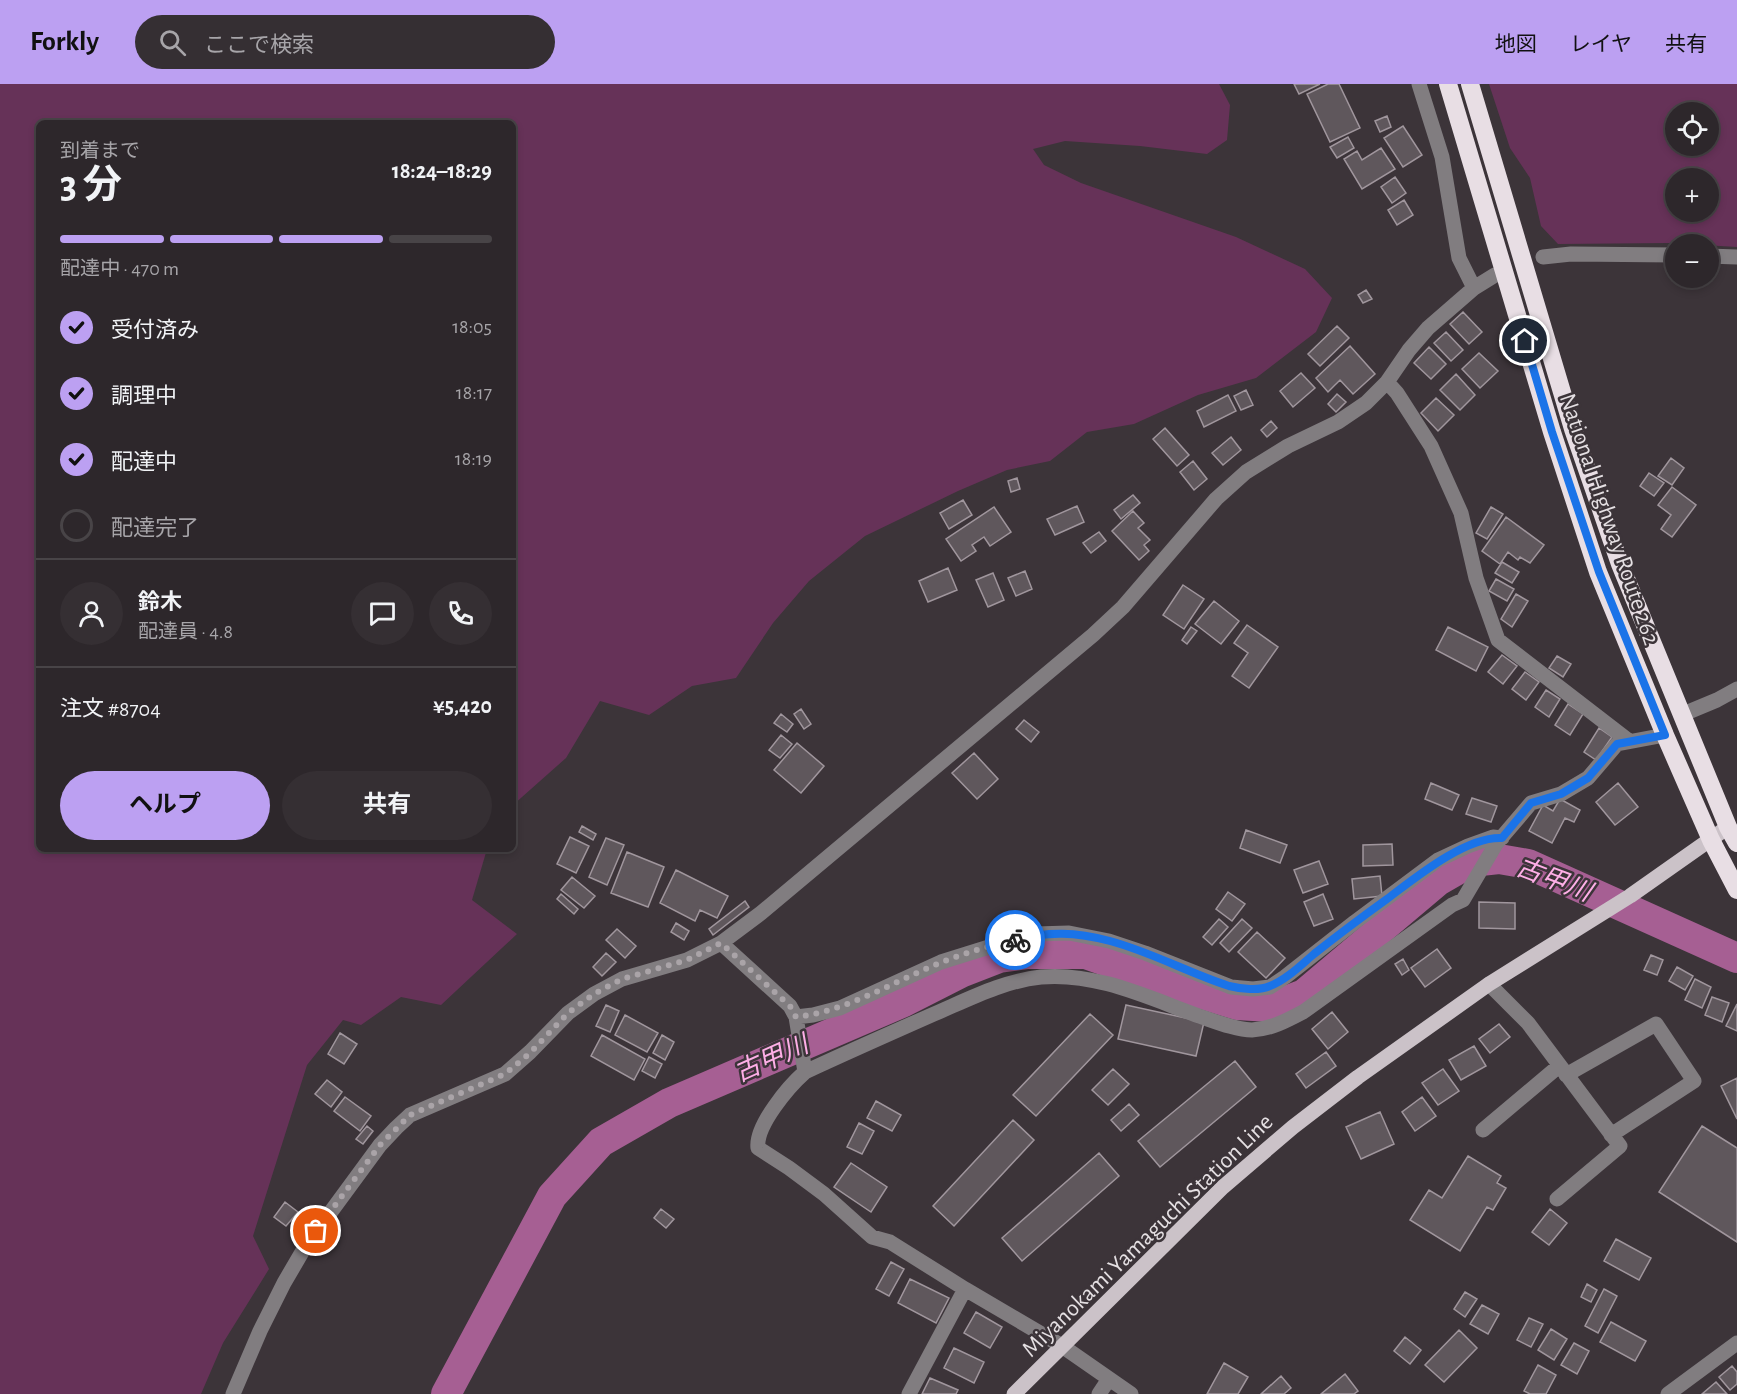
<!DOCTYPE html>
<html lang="ja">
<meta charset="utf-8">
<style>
:root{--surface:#2d272b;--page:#352f33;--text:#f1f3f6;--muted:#a7a5a9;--line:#484447;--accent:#bca0f2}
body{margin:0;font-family:"Alegreya Sans","Noto Sans JP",sans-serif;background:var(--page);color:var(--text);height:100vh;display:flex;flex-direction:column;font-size:22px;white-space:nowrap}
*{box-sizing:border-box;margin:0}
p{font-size:20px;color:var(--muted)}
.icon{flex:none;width:33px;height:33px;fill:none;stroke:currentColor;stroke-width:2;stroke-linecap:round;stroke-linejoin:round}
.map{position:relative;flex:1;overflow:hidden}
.panel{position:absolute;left:36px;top:36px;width:480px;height:732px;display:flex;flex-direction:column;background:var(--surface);border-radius:9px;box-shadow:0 3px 9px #0003,0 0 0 2px var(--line)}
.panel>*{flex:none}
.buttons{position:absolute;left:1665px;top:18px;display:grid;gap:12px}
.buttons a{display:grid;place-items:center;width:54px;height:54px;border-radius:50%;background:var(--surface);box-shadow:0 3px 9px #0003,0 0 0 2px var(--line);font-size:30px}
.pin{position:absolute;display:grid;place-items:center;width:51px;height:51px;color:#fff;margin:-26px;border:3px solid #fff;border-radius:50%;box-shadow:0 2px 6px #0007}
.courier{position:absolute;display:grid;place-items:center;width:60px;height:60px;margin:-30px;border:4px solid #1a73e8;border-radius:50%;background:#fff;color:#222;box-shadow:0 2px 8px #0007}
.overview em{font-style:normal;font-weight:700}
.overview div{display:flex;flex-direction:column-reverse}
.overview{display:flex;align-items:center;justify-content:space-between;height:102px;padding:0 24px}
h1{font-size:39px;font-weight:700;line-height:45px}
.bar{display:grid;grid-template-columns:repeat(4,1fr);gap:9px 6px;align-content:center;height:72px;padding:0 24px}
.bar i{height:8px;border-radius:4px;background:var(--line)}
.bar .current{background:var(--accent)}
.bar p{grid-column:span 4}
.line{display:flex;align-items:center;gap:15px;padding:0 24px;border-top:2px solid var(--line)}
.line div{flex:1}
.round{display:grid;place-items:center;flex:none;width:63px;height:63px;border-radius:32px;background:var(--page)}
ol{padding:0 24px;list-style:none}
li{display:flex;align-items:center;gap:18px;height:66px}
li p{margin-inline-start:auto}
li .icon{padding:6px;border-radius:50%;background:var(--accent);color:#111;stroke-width:4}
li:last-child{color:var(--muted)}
li i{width:33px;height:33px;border:3px solid var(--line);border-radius:50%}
.cta{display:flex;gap:12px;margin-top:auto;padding:12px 24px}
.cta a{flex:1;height:69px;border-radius:36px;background:var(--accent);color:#111;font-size:24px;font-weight:700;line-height:69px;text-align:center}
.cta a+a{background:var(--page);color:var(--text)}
header{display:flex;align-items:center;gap:36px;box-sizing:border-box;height:84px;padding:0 30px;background:var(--accent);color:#111}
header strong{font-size:28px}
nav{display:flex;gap:33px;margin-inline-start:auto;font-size:21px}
.search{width:420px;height:54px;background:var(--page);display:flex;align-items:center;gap:15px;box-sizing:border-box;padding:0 21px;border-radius:33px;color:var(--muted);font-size:22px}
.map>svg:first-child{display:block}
.green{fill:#663258;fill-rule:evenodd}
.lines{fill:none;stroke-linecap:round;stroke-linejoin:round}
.river{stroke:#a65f93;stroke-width:30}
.building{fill:#5f575c;stroke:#a0969d;stroke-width:1.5}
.minor{stroke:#817d80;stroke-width:15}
.major{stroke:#cbc2c8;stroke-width:15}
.highway{stroke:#e8dee4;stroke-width:18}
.done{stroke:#aaa4a8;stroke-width:6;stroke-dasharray:0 10.8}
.route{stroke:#1a73e8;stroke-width:8}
.labels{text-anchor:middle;stroke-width:5;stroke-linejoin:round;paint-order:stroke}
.street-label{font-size:24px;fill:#e5e0e3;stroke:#3c3439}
.water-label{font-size:26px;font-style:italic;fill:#feafe7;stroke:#3c3439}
</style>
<header>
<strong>Forkly</strong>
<div class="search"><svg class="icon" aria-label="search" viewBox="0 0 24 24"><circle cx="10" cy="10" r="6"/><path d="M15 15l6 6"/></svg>ここで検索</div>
<nav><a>地図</a><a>レイヤ</a><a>共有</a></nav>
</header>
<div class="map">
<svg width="1737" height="1310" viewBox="0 0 1737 1310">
<rect width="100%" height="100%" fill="#3c3439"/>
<!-- green -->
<path class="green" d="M0,0H1219L1230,21L1227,56L1207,70L1140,62L1065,57L1033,65L1044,81L1081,99L1236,153L1305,185L1332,214L1316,248L1256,294L1198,311L1134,340L1087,348L1050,377L1007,386L958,407L865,452L809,497L773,539L736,594L692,602L649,631L600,617L566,674L513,721V39H39V765H487L472,816L517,850L441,921L401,913L361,941L343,936L307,981L253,1152L269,1185L223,1259L201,1310H0Z
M1489,0H1737V163L1670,159L1558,160L1541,142L1530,94L1510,64ZM1676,28H1708V62H1676ZM1676,94H1708V128H1676Z"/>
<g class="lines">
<!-- river -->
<path class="river" d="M446,1310L552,1112L601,1058L669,1019L904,918L963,888L999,874L1028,870H1086L1176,902L1237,921L1270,923L1304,910L1438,797L1471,778L1499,775L1528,780L1737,874"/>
</g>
<!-- building -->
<path class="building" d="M1294,0H1320L1299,10Z
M1328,0H1339L1360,44L1330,58L1307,10Z
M1387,32L1391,43L1380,48L1375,37Z
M1403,42L1422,71L1403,83L1384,54Z
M1348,53L1354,64L1337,74L1330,63Z
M1381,64L1395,85L1362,105L1344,75L1357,67L1362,76Z
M1395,93L1406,109L1392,119L1381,103Z
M1404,116L1413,131L1397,141L1388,126Z
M1366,206L1372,215L1363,219L1358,211Z
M1463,228L1482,248L1469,260L1450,240Z
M1337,242L1349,254L1320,282L1308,270Z
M1446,248L1463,266L1451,277L1434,259Z
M1350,262L1375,290L1353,310L1340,296L1328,308L1316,294Z
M1429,263L1446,280L1431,295L1414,279Z
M1479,269L1498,287L1480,304L1462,285Z
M1301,289L1315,304L1293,323L1280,307Z
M1456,290L1475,311L1460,326L1440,306Z
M1246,306L1253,321L1241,326L1234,312Z
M1337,310L1346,318L1336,328L1328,320Z
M1228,311L1236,327L1204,343L1197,327Z
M1436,314L1454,331L1438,347L1421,329Z
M1271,337L1277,344L1267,353L1261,346Z
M1165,344L1189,371L1177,382L1153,355Z
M1231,353L1241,366L1223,381L1212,369Z
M1671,374L1684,384L1672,401L1658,392Z
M1193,377L1207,395L1194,406L1180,388Z
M1649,389L1664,399L1654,412L1640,402Z
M1017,394L1020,405L1011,408L1008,397Z
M1672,403L1696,421L1672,453L1661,445L1671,431L1658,421Z
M1133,411L1140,419L1121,435L1114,426Z
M963,416L972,431L949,445L940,429Z
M1077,422L1084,438L1055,451L1047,435Z
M994,423L1011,448L990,462L984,453L972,461L976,467L961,477L946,455Z
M1491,423L1503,430L1487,455L1476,449Z
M1133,427L1144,439L1138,444L1150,456L1144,461L1149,467L1139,476L1112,447Z
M1506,433L1544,461L1530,479L1520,473L1518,476L1508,468L1500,480L1482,467Z
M1099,448L1106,457L1091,469L1083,459Z
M1502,478L1519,488L1512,499L1495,489Z
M948,484L957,506L928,518L919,497Z
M1025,487L1032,505L1016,512L1008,494Z
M993,489L1004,516L988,523L976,496Z
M1496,495L1514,505L1507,517L1489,507Z
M1183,501L1204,515L1184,545L1163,531Z
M1516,510L1528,517L1512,543L1501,535Z
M1214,517L1239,537L1221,560L1195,540Z
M1247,541L1278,563L1249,604L1232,592L1248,569L1234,559Z
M1191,543L1197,547L1187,560L1182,556Z
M1448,543L1488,563L1476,587L1436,566Z
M1502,571L1517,582L1503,600L1488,588Z
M1557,572L1571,580L1563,593L1549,584Z
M1525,588L1539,598L1526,616L1512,605Z
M1546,606L1560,615L1549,633L1535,623Z
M1568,620L1583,630L1570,651L1555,641Z
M801,625L811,640L804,645L794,630Z
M781,630L793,640L787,648L774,639Z
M1024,636L1039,648L1031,658L1016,645Z
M1599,644L1612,653L1596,676L1584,668Z
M781,651L792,660L780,674L769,666Z
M797,659L824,682L801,709L774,686Z
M974,669L998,695L977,715L952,689Z
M1431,699L1459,711L1452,726L1425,715Z
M1618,699L1638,723L1615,741L1596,718Z
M1472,714L1497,722L1491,738L1466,730Z
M1560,715L1580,726L1574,738L1565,734L1552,759L1529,747L1543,721L1553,727Z
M582,742L596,750L593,756L579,748Z
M1246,746L1287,761L1280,779L1240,764Z
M570,753L589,762L576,789L557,780Z
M606,754L624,761L607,801L589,793Z
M1392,760L1393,781L1363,782V761Z
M627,768L664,783L648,823L611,809Z
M1319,777L1328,800L1303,809L1294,786Z
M676,786L728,812L717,834L700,826L695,837L660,819Z
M1380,792L1382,812L1354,815L1352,795Z
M572,793L595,812L584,824L561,806Z
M1228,808L1245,820L1232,837L1216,825Z
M561,810L578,825L574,830L557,815Z
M1323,810L1333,835L1314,842L1304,818Z
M745,817L749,823L713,851L709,845Z
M1479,818L1515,819V845L1479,844Z
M1219,835L1228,843L1212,861L1203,853Z
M1242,835L1252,844L1229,868L1220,859Z
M676,839L689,847L684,856L671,848Z
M617,845L636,862L625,874L606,856Z
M1257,848L1285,874L1266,894L1238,868Z
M1437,865L1451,884L1425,903L1411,884Z
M606,869L616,878L602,892L593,883Z
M1651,871L1663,876L1657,891L1644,886Z
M1403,875L1409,886L1402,891L1395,880Z
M1677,883L1693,892L1685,906L1669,897Z
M1695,895L1711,903L1702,924L1685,916Z
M1712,913L1729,919L1722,938L1705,931Z
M1737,920V947L1726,942Z
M606,921L619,927L610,948L596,942Z
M1126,921L1204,938L1196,972L1118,955Z
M1332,928L1348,948L1328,965L1312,945Z
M1090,930L1113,951L1036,1032L1013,1011Z
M625,931L658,949L647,968L615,951Z
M1499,940L1510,953L1490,969L1479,955Z
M340,949L357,960L344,980L328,970Z
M602,951L645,975L634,996L591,972Z
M662,951L674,958L665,976L653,969Z
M1474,962L1486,982L1461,996L1449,976Z
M1326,968L1336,982L1306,1004L1296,990Z
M649,973L662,980L655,994L642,987Z
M1235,977L1256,1003L1160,1083L1138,1057Z
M1113,985L1129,1000L1108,1021L1092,1006Z
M1443,985L1459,1007L1438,1021L1422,999Z
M1737,994V1035L1721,1002Z
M327,996L342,1008L331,1023L315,1010Z
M345,1013L371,1032L360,1047L334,1027Z
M1422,1013L1436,1032L1415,1047L1402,1028Z
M876,1017L901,1031L892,1047L867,1034Z
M1129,1020L1139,1031L1121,1047L1111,1036Z
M1380,1028L1394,1060L1361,1075L1346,1043Z
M1013,1036L1034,1056L954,1142L933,1122Z
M859,1039L874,1047L862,1070L847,1063Z
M367,1042L373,1047L363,1060L356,1055Z
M1702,1042L1737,1064V1158L1659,1108Z
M1099,1069L1119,1092L1022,1177L1002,1154Z
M1468,1072L1501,1092L1497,1099L1506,1104L1493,1126L1487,1123L1460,1167L1410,1136L1429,1106L1442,1114Z
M851,1079L887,1103L871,1128L834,1103Z
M285,1118L298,1128L286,1142L274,1133Z
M661,1125L674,1135L666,1144L654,1134Z
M1550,1125L1567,1139L1549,1161L1532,1148Z
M1616,1155L1651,1174L1639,1196L1604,1177Z
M891,1178L904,1185L889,1212L876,1205Z
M910,1195L949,1214L936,1239L898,1219Z
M1587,1200L1597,1206L1591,1218L1581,1213Z
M1604,1205L1617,1212L1598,1249L1585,1242Z
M1465,1208L1477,1215L1465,1233L1454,1225Z
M1482,1221L1499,1230L1488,1250L1470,1240Z
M976,1228L1002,1243L990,1264L964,1249Z
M1529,1234L1543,1240L1531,1263L1517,1256Z
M1611,1238L1646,1257L1635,1277L1600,1258Z
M1551,1245L1567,1255L1554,1276L1538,1266Z
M1459,1246L1477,1264L1444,1298L1425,1281Z
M1405,1253L1421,1266L1410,1280L1394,1267Z
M1574,1259L1589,1267L1577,1290L1561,1281Z
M954,1264L984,1278L974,1299L944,1284Z
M1224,1279L1248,1293L1238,1310H1207Z
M1538,1281L1556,1291L1546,1310H1530L1524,1307Z
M1732,1282L1737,1288V1300L1730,1306L1719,1293Z
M1345,1290L1358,1307L1354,1310H1321Z
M1281,1292L1291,1304L1284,1310H1261Z
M930,1294L958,1306L956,1310H922Z
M1716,1298L1727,1310H1702Z"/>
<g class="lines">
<!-- minor -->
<path class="minor" d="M1419,0L1442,73L1459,174L1474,204
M1708,172L1737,173
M1543,173L1571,170L1676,171
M1387,298L1397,309L1431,362L1461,429L1476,494L1498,556L1629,657
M1681,631L1717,616L1737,605
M721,859L790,922L796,933L805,988C789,1002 755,1042 758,1064L789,1084L824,1110L872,1153L890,1158L965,1205L1062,1262L1131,1310
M1489,900L1528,939L1620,1062L1557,1115
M796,933L813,931L840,924L941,878L989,863L1036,850L1069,849L1109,857L1145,869L1231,903L1253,905L1270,903L1285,893L1355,838L1438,776L1468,762L1493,753L1502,754
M805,988C848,968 891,949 934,930C969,915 1003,897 1041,893C1096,888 1149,914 1199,932C1214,937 1236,946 1252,946C1271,945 1286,937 1303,928L1452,821L1463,816L1496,760L1531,719L1561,710L1588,694L1617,660L1665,651
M1566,991L1656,940L1694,997L1611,1051
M1483,1046L1559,982
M233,1310L260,1247L284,1199L305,1163L380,1061L396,1044L410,1031L505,990L530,968L568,929L594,910L622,895L687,876L721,859L761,829L1093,551L1123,523L1216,415L1246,388L1288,362L1338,338L1366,319L1387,298L1409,266L1428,244L1474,204L1495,191
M909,1310L965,1205
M1099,1310L1109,1295
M1668,1310L1737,1259"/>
<!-- major -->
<path class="major" d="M1014,1310L1223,1103L1293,1043L1358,993L1489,900L1630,812L1728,743"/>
<!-- highway -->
<path class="highway" d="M1448,0L1552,348L1598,488L1665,651L1711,756L1737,806
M1470,0L1573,345L1620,480L1728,743L1737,759"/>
</g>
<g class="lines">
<!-- done -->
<path class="done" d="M316,1147L380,1061L410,1031L505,990L530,969L568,929L594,910L622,895L687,876L721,859L790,922L796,933C848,927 892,898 940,879C964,869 990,862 1015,856"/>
<!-- route -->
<path class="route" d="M1015,856C1048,847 1076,848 1110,857C1151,868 1189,889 1229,902C1241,905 1259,907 1270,902C1286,896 1301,881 1314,870C1338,851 1362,833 1387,815C1415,794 1466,752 1502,754L1531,719L1561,710L1588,694L1617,660L1665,651L1599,488L1552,348L1525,257"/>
</g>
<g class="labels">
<!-- street labels -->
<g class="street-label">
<text transform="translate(1610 435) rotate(71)" y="8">National Highway Route 262</text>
<text transform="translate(1147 1151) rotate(-44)" y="8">Miyanokami Yamaguchi Station Line</text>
</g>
<!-- water labels -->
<g class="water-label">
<text transform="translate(1554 795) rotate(21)" y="9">古甲川</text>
<text transform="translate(771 974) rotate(-24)" y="9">古甲川</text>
</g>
</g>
</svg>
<div class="buttons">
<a><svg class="icon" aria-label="locate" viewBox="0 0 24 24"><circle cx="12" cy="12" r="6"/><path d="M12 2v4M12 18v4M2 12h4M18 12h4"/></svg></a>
<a>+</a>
<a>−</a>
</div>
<div class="pin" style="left:316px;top:1147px;background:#ea580c"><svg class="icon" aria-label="bag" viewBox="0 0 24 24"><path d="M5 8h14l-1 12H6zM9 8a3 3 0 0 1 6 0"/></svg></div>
<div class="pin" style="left:1525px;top:257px;background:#1f2937"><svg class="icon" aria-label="home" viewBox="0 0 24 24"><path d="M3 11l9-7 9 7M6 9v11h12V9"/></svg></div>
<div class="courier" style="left:1015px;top:856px"><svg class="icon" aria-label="bike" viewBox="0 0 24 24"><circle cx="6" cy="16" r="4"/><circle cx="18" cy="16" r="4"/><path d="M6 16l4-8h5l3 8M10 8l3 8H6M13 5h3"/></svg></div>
<section class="panel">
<div class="overview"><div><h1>3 分</h1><p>到着まで</p></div><em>18:24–18:29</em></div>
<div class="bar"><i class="current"></i><i class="current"></i><i class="current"></i><i></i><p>配達中 · 470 m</p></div>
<ol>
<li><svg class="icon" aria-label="check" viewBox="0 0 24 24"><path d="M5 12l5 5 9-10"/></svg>受付済み<p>18:05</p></li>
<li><svg class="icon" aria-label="check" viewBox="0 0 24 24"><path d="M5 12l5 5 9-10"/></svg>調理中<p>18:17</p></li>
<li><svg class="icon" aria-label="check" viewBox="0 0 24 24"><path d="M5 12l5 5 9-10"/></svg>配達中<p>18:19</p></li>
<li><i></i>配達完了</li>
</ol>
<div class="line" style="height:108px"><a class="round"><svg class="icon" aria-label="person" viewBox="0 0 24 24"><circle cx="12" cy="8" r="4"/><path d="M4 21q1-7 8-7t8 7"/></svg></a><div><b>鈴木</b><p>配達員 · 4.8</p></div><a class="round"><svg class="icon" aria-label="chat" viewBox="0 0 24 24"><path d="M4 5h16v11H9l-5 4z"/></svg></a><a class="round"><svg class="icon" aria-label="phone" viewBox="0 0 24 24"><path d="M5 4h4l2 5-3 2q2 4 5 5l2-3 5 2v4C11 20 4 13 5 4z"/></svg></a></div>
<div class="line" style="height:78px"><div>注文 #8704</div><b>¥5,420</b></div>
<div class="cta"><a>ヘルプ</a><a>共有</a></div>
</section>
</div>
